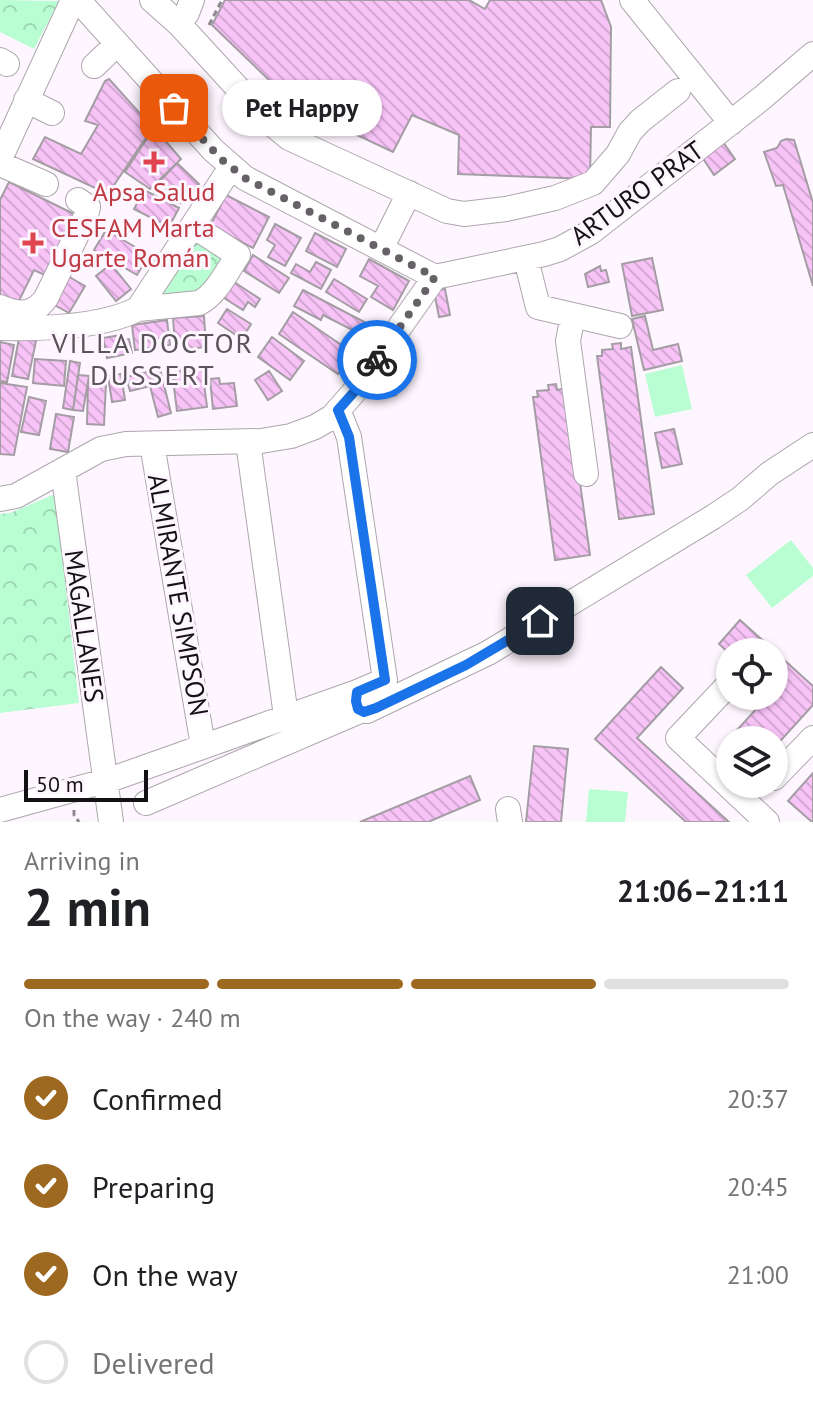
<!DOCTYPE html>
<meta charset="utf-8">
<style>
:root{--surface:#fff;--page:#f2f2f2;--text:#202124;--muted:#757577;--line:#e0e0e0;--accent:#9d6820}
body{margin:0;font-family:"PT Sans",sans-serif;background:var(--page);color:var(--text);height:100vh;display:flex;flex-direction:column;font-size:30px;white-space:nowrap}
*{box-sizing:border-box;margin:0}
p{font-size:26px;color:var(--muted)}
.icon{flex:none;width:44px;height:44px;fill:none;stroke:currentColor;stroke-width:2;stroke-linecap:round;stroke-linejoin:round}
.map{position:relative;height:822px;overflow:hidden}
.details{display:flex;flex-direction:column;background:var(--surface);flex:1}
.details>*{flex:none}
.tools{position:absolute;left:716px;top:638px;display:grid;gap:16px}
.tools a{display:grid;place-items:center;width:72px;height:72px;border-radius:50%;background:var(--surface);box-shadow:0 2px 6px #0004;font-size:40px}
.scale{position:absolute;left:24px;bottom:20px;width:124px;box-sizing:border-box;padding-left:8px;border:4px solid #141114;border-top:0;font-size:22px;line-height:28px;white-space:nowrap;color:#141114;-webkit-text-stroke:6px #fef6fe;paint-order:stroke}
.pin{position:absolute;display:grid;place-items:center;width:68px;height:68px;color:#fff;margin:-34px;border-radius:16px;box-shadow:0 4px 12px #0006}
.courier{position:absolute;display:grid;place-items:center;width:80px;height:80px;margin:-40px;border:6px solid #1a73e8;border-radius:50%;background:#fff;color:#222;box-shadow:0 2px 10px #0007}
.bubble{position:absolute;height:56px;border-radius:28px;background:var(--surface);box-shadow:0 2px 6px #0004;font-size:26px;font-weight:600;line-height:56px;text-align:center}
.summary em{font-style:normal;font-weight:600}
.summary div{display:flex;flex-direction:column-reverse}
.summary{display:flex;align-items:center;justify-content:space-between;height:136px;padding:0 24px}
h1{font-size:52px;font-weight:600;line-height:60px}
.bar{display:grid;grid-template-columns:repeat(4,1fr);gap:12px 8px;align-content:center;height:96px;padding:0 24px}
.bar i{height:10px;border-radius:6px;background:var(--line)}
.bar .selected{background:var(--accent)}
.bar p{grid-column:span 4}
ol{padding:0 24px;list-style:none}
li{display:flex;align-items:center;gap:24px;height:88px}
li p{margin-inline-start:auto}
li .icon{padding:8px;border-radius:50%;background:var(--accent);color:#fff;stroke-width:4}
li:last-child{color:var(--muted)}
li i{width:44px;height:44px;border:4px solid var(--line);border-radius:50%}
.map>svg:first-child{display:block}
.park{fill:url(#park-crowns)}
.pitch{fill:#b9fdd3}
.building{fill:url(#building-back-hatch);stroke:#a49da4;stroke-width:2}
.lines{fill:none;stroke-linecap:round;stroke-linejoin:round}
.minor-casing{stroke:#ada6ad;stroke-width:26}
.path{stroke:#8d888d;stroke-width:3;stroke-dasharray:6 4;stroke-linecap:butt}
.minor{stroke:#fff;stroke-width:24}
.done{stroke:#666166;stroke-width:8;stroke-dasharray:0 14.4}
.route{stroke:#1a73e8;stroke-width:10}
.health-dot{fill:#e0444e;stroke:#fef6fe;stroke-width:3}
.labels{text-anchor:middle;stroke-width:6;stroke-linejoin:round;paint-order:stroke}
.health-label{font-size:26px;fill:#be3a42;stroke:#fef6fe}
.street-label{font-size:26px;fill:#141114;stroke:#fef6fe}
.neighbourhood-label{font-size:28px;letter-spacing:2px;fill:#5b555b;stroke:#fef6fe}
</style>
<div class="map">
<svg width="813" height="822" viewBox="0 0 813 822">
<defs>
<pattern id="park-crowns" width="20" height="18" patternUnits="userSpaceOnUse" patternTransform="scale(2)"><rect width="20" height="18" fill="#b9fdd3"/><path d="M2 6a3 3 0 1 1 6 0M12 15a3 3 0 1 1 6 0" fill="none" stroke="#9ed8b4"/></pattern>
<pattern id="building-back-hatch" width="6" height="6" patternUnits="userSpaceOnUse" patternTransform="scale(2)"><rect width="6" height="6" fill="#f8c4f8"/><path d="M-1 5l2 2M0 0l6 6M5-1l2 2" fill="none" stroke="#d4a7d4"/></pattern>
</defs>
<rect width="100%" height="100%" fill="#fef6fe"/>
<!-- park -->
<path class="park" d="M0,0L59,1L34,49L0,32Z
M195,236L230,257L203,294L151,301Z
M55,494L79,703L0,713V514L10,513Z"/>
<!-- pitch -->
<path class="pitch" d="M682,365L692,409L655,417L645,374Z
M791,540L813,568V576L772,608L746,575Z
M589,789L628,792L625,822H586Z"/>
<!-- building -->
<path class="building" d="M225,0H469L485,9L490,0H601L611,27L610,127H591L590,179L458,174L459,135L412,115L393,152L282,100L287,88L270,81L212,25Z
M109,79L144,118L143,121L151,130L108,194L33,159L45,137L81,154L98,125L85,121L105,81Z
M156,130L181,159L150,189L125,172L148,137Z
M786,139L794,140L813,203V286L783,185L776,186L764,152L777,148L781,141Z
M723,142L735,159L714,175L702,157Z
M177,163L199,184L180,203L159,182Z
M9,182L78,216L49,277L34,270L16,307L0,299V200Z
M144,190L179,208L169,227L134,209Z
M226,195L269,217L253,248L210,226Z
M275,224L301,238L285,266L268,257L275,245L267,240Z
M106,230L149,255L137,275L94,250Z
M315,233L346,249L337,267L306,251Z
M253,255L289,278L279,293L244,271Z
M652,258L663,310L632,316L622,264Z
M369,259L409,281L393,310L371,297L378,286L360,276Z
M316,262L331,270L321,289L291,273L296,264L310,272Z
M111,264L131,289L116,301L96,276Z
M600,266L601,271L606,270L609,282L588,287L585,274Z
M66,275L85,286L69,313L51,303Z
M334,279L367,299L359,312L326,292Z
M231,280L260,299L255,307L248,302L243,310L221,296Z
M445,289L450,315L439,317L434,291Z
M303,290L370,325L364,336L323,315L321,320L294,306Z
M227,309L251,324L242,339L218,323Z
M293,312L353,353L338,374L279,334Z
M204,316L206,347L184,349V342L175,343L173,318Z
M645,316L653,350L678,344L682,361L644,370L632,319Z
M167,320L170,345L135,350L132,325Z
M121,335L122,340L129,339L132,353L107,358L103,338Z
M272,337L304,361L290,380L258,357Z
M19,338L36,341L28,379L12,376Z
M0,342L14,345L7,382L0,381Z
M621,343V349L631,347L654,514L619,519L597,356H602V350L613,349L612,344Z
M35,359L66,361L64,386L33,383Z
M70,361L80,363L73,410L63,408Z
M202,367L207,407L177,411L172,371Z
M160,369L171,413L158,417L150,386L130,391L126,377Z
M269,371L282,391L268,400L255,380Z
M121,374L125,400L112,402L108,376Z
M78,375L89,376L83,411L73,410Z
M219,378L220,384L234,383L237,406L213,409L210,379Z
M393,381L396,395L383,398L379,384Z
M88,382L106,383L104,425L87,424Z
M0,383L27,387L14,455L0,454Z
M556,384L557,390L567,388L590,555L555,560L533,397H538L537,391L549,390L548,385Z
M29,397L46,401L39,435L21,432Z
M56,414L74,417L68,452L50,449Z
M674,429L682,464L662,468L655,433Z
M740,620L813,686V705L774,748V740H730V742L728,740L768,696H774V652H730V654L719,644Z
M661,667L683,688L637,738L729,822H686L595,739Z
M534,746L568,749L561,822H526Z
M813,773V822H812L788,801Z
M470,776L480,800L428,822H360Z"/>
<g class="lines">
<defs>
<path id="minor" d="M78,0L213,150L245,178L435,277
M152,0L179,24L187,13L192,0
M632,0L731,123
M179,24L266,119L289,138L447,211L464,214L506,209L555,198L593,183L618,154L630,132L640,121L678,91
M0,60L7,64
M94,66L117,44
M26,100L52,113
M0,159L73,0
M0,164L46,184
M381,249L409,193
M526,259L538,307L620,326
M435,277L544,254L560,249L591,232L762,98L813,54
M0,307C19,315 33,316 46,298L86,216L88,207L78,200
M138,309L199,303C217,294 227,271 238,255L193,226
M573,315L568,341L586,474
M0,328C41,329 101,328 138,309L231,167
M248,442L286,716
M152,444L203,746
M63,470L111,822
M0,499L16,496L101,449L126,444L261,441L291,436L315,427L332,417L354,392L435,277
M730,683L678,738L767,822
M357,692L356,705L358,709L367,711L488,653L713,517L740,499L769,474L813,445
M774,778L813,738
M146,803L360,711
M508,809L510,822
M0,810L112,779L357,692L385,680L349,437L338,410"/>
</defs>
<!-- minor casing -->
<use href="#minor" class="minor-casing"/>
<!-- path -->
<path class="path" d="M209,25L222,0
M74,810V815L79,822"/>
<!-- minor -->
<use href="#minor" class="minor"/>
</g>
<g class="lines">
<!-- done -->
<path class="done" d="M174,108L221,159L245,178L435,277L377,360"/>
<!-- route -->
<path class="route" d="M377,360L354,392L338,410L349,437L385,680L357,692L356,701L358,709L364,712L376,708L466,665L540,621"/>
</g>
<!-- markers -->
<g class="health-dot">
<path d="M150 150h8v8h8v8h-8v8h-8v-8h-8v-8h8z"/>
<path d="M29 231h8v8h8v8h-8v8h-8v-8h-8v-8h8z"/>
</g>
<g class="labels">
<!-- health labels -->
<g class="health-label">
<text x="154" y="201">Apsa Salud</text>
<text x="51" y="237" text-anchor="start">CESFAM Marta<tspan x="51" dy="30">Ugarte Román</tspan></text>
</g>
<!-- street labels -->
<g class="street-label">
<text transform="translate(637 193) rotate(-36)" y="9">ARTURO PRAT</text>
<text transform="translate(178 595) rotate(80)" y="9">ALMIRANTE SIMPSON</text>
<text transform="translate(84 626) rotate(82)" y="9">MAGALLANES</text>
</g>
<!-- neighbourhood labels -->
<g class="neighbourhood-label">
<text x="153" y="353">VILLA DOCTOR<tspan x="153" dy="32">DUSSERT</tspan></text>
</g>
</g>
</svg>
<div class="tools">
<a><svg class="icon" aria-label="locate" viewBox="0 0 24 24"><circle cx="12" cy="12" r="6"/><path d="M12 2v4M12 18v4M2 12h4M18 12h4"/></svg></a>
<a><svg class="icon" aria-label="layers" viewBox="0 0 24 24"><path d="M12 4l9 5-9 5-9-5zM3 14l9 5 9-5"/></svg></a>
</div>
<div class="scale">50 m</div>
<div class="pin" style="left:174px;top:108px;background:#ea580c"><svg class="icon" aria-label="bag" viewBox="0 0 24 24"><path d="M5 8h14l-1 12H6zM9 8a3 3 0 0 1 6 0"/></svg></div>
<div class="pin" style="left:540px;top:621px;background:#1f2937"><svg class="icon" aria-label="home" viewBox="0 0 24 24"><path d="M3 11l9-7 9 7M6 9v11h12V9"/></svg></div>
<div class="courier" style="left:377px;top:360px"><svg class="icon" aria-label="bike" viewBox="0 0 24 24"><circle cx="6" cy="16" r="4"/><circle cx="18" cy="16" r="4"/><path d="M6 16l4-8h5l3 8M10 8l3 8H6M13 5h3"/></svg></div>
<div class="bubble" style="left:222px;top:80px;width:160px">Pet Happy</div>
</div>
<section class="details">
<div class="summary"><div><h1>2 min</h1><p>Arriving in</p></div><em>21:06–21:11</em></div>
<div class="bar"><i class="selected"></i><i class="selected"></i><i class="selected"></i><i></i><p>On the way · 240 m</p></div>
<ol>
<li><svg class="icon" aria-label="check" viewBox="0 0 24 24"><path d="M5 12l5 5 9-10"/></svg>Confirmed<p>20:37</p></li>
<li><svg class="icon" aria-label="check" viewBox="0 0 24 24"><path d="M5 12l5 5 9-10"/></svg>Preparing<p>20:45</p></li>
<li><svg class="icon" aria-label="check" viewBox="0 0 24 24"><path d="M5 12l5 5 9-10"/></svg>On the way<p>21:00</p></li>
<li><i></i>Delivered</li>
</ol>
</section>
